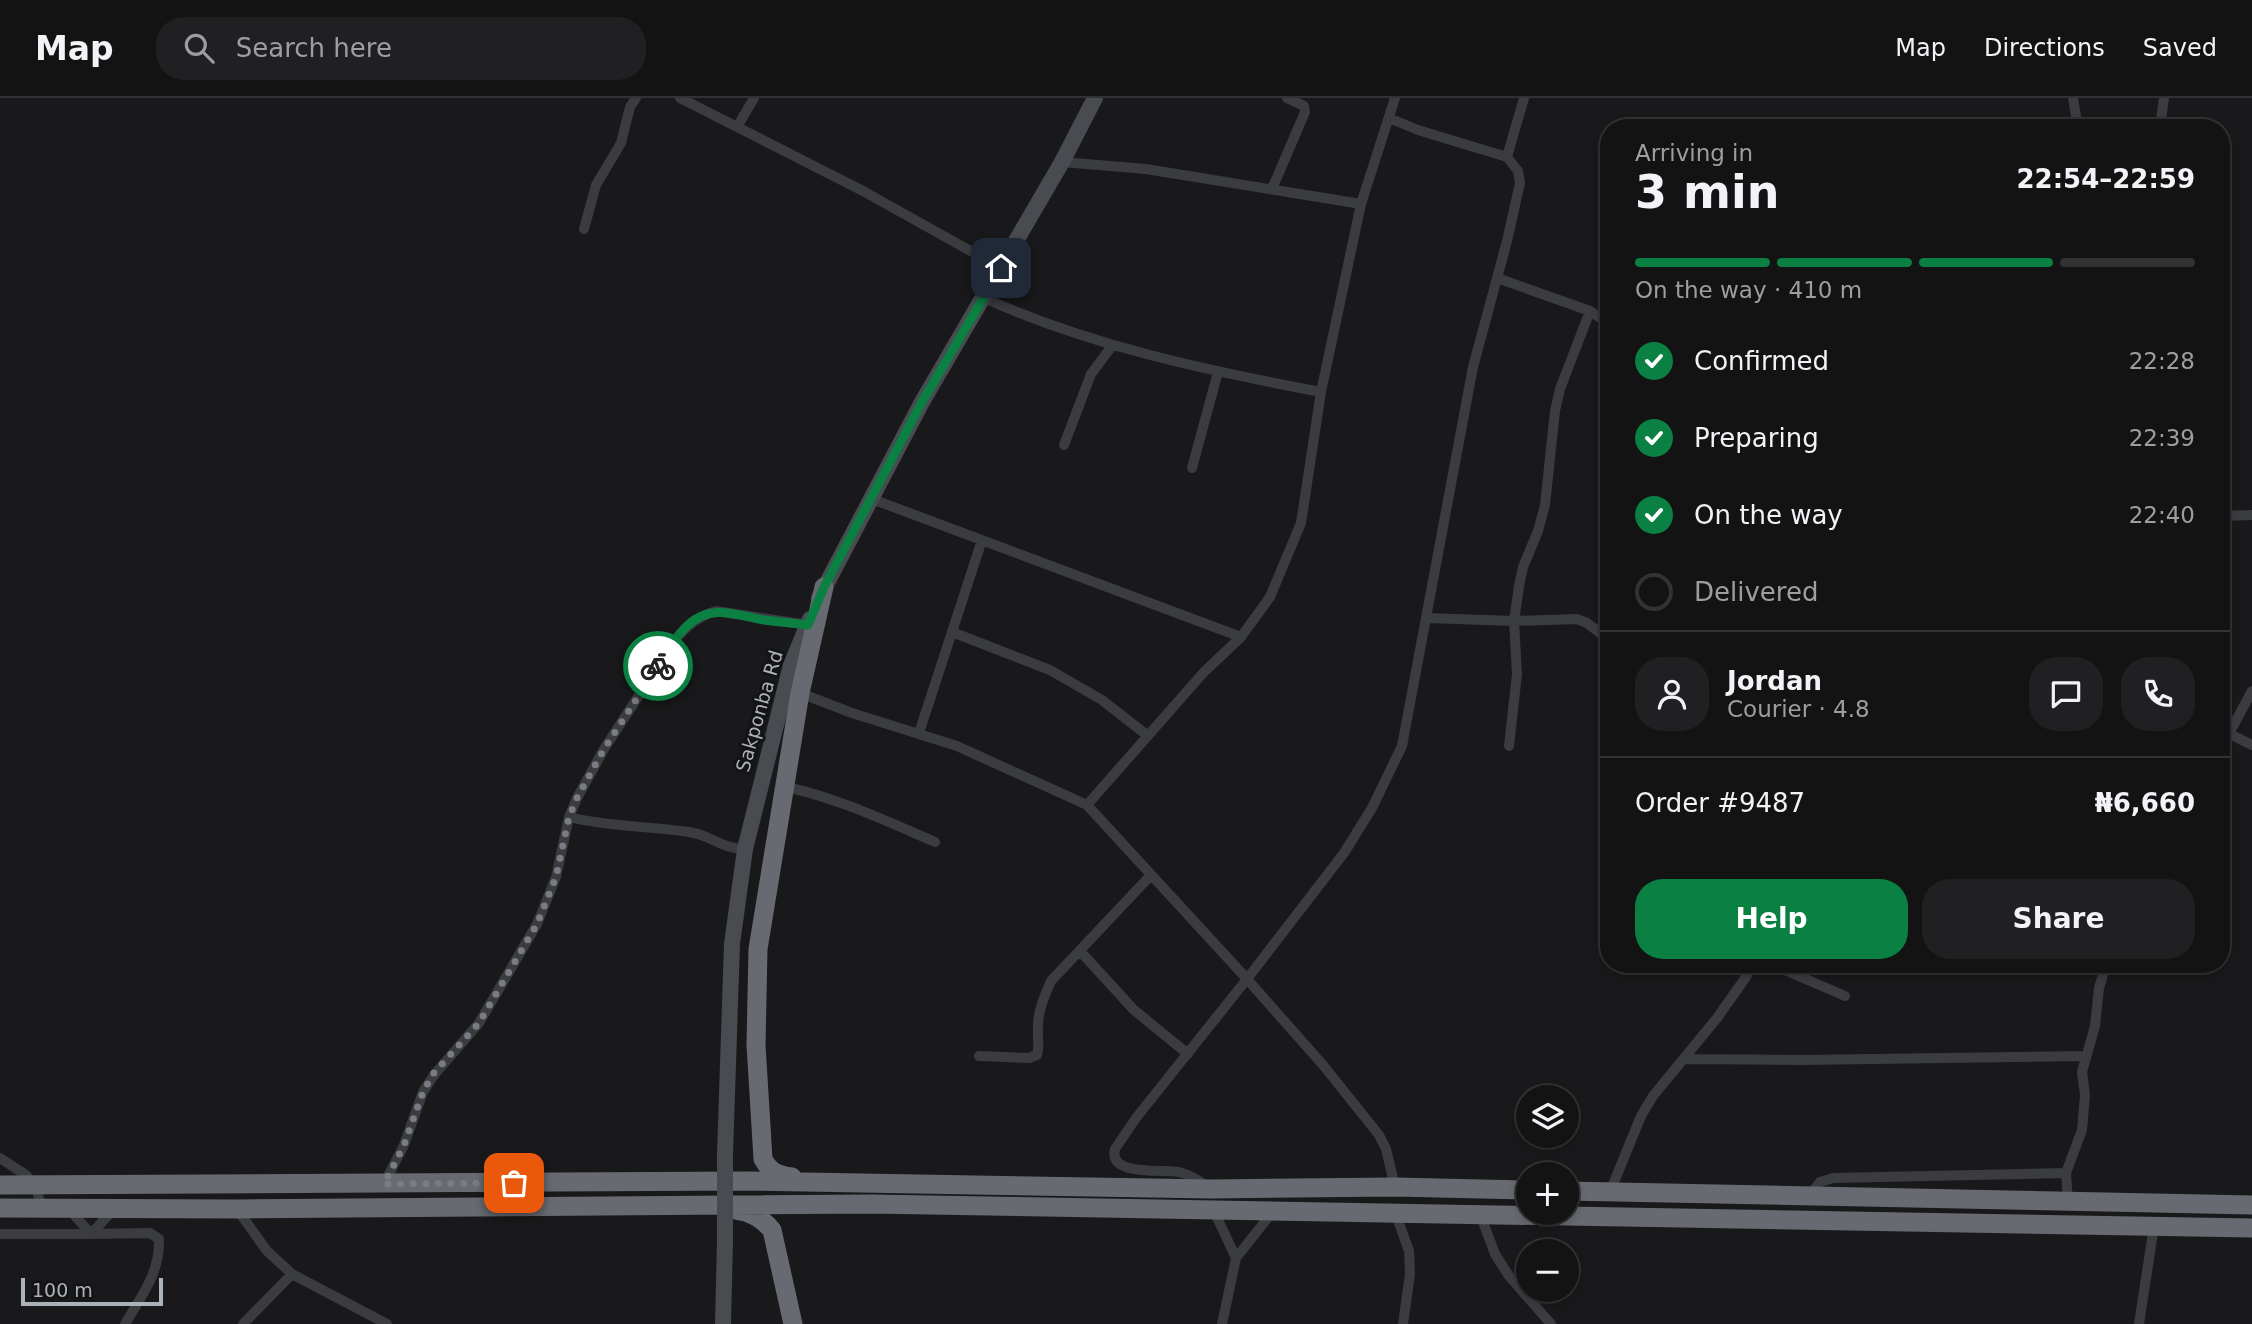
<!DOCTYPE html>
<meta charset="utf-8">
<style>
:root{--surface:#131314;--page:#202022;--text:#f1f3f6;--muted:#9d9ea0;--line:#323234;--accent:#0b8043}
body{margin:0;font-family:"DejaVu Sans",sans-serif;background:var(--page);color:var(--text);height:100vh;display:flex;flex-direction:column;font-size:26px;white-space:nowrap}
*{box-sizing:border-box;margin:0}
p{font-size:23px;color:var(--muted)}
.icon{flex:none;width:38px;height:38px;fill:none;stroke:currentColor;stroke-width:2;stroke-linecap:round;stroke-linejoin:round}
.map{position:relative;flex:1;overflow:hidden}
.side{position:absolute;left:1600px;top:21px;width:630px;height:854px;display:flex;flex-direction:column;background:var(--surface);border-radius:28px;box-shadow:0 4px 10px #0003,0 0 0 2px var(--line)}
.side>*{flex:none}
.buttons{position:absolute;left:1516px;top:987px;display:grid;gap:14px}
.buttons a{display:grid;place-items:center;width:63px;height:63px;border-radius:50%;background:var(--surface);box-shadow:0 4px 10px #0003,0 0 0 2px var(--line);font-size:35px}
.scale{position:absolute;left:21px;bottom:18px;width:142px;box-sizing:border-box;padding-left:7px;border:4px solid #acb2ba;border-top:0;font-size:19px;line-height:24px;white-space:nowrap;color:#acb2ba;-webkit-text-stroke:5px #141416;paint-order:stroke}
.pin{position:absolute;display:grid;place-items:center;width:60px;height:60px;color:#fff;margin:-30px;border-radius:14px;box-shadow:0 4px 10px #0006}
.courier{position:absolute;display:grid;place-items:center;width:70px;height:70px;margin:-35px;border:5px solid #0b8043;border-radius:50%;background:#fff;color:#222;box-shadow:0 2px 9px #0007}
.overview em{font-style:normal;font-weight:700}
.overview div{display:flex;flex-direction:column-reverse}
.overview{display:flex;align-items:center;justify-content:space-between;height:119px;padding:0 35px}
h1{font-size:46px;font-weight:700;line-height:52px}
.bar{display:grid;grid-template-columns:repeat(4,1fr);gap:10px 7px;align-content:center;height:84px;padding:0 35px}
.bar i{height:9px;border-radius:5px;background:var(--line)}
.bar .on{background:var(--accent)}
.bar p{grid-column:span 4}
.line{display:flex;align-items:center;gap:18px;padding:0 35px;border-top:2px solid var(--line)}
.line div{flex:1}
.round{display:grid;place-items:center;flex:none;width:74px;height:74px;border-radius:28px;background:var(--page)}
ol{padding:0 35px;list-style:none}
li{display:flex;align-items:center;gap:21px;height:77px}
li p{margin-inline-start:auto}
li .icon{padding:7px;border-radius:50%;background:var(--accent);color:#fff;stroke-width:4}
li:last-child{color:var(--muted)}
li i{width:38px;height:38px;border:4px solid var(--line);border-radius:50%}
.cta{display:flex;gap:14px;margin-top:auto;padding:14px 35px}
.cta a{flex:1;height:80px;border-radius:28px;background:var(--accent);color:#fff;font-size:28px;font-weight:700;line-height:80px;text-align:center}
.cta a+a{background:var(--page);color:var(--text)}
header{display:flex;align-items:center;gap:42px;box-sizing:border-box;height:98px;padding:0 35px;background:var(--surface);border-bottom:2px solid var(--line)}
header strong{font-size:33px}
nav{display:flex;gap:38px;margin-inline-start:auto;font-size:24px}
.search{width:490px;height:63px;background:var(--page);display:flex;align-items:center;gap:18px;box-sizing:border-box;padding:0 24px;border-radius:28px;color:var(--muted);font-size:26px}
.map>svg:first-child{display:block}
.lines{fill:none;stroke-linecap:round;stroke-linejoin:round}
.street{stroke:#3a3c40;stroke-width:10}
.secondary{stroke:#484b50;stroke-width:16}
.highway{stroke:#676a71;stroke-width:19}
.secondary-bridge{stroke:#484b50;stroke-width:16}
.done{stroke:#797c82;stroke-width:7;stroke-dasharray:0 12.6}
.route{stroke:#0b8043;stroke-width:9}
.labels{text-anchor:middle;stroke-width:6;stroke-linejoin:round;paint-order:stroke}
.street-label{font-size:19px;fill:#acb2ba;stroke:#141416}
</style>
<header>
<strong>Map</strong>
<div class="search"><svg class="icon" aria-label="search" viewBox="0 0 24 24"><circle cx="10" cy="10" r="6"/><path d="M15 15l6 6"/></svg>Search here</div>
<nav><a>Map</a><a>Directions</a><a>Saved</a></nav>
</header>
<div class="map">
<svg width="2252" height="1226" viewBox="0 0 2252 1226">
<rect width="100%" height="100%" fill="#19191b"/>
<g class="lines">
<!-- street -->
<path class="street" d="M680,0L863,93L1001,170
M2073,0L2078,30
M737,29L754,0
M2160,30L2164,0
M1507,59L1524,0
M1062,64L1146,71L1361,106
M1272,91L1305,14L1304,8L1287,0
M584,131L596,87L621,45L630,9L636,0
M1497,180L1590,213L1608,225
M984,200C1091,248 1205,272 1321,294
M1064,347L1091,276L1112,248
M1192,370L1218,274
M872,401L1241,539
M2221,418L2252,417
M1427,520L1514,523L1577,521L1587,525L1608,541
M952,534L1050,572L1102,602L1148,638
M800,595L852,615L957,648L1087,707L1247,881L1323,967L1379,1037L1386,1051L1395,1089
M919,635L982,442
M2228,635L2252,647
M2221,643L2232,630L2252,593
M1509,648L1517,576L1514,523L1519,488L1523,469L1538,433L1545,407L1555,313L1560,291L1590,213
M786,689C838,700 886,723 935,744
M1087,707L1204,574L1241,539L1270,499L1301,425L1321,294L1361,106L1395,0
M569,719C609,729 649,728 689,734C711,737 719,750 745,751
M1080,853L1134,912L1188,956
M1771,866L1845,898
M979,958L1029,960L1037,957C1040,947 1037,939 1038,928C1038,912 1045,897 1051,883L1151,777
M1685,961L1801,962L2086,958
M0,1060L26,1077L36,1088L41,1110
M384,1086L404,1047L423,994L434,977L479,925L537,826L556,779L569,719L577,700L604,651L675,542C687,528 697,519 716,513L808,527
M1209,1090C1199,1083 1191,1077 1179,1074C1164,1071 1108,1079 1115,1051L1136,1020L1247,881L1344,755L1372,710L1402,648L1473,269L1507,143L1520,85L1518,73L1507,59L1418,32L1389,20
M1610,1094L1641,1018L1653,998L1717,920L1746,879L1752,866
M1809,1098L1820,1084L1833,1080L2066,1075
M2068,1103L2066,1075L2082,1032L2085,997L2082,974L2095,928L2099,890L2106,866
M69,1111L91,1136L150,1135L159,1141C160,1175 142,1197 125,1226
M237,1111L267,1153L292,1176L387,1226
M1213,1111L1236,1160
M1395,1114L1409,1153L1410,1176L1403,1226
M1480,1116L1495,1156L1509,1178L1551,1226
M0,1136H91L114,1111
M243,1226L292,1176
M1222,1226L1236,1160L1274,1112
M2139,1226L2154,1128"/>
<!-- secondary -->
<path class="secondary" d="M819,500L922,304L1062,64L1095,0
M725,1056L732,846L745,751L791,567L810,521
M723,1226L725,1142"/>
<!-- highway -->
<path class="highway" d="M792,1079C777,1077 770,1074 763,1061L756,947L758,851L800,595L824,489
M0,1087L748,1083L1211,1091L1395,1089L1528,1092
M1566,1093L2252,1107
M0,1110L237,1111L871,1106L2252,1130
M736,1112C751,1114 762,1120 772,1132L793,1226"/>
<!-- secondary-bridge -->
<path class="secondary-bridge" d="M725,1142V1056"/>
</g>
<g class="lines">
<!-- done -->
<path class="done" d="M514,1085L384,1086L404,1047L423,994L433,976L479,925L537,826L556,779L569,719L577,700L604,651L658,568"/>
<!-- route -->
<path class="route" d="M658,568C667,554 675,539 687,528C710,505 737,517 764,522C779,524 793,525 808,527L824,489L922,304L1001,170"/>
</g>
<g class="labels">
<!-- street labels -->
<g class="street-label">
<text transform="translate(759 613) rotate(-74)" y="7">Sakponba Rd</text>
</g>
</g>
</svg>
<div class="buttons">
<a><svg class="icon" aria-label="layers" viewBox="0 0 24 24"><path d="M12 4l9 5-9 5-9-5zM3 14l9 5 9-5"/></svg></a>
<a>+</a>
<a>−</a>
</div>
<div class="scale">100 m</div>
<div class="pin" style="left:514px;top:1085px;background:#ea580c"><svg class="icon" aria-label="bag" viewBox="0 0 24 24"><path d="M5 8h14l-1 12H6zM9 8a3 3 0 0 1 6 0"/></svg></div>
<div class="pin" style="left:1001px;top:170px;background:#1f2937"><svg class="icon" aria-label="home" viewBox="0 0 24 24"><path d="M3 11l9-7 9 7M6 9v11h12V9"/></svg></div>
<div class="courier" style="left:658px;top:568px"><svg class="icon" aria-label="bike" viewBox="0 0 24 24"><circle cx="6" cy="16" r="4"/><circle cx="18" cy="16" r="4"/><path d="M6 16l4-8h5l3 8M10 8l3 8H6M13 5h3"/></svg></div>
<section class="side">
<div class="overview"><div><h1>3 min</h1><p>Arriving in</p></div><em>22:54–22:59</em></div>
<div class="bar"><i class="on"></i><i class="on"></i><i class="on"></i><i></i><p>On the way · 410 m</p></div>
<ol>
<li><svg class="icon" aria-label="check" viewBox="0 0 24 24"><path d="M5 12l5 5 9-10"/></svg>Confirmed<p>22:28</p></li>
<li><svg class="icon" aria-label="check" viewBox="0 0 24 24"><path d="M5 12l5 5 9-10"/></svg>Preparing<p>22:39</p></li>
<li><svg class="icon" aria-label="check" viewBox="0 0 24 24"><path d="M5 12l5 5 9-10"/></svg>On the way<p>22:40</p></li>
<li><i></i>Delivered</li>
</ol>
<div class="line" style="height:126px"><a class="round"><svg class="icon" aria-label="person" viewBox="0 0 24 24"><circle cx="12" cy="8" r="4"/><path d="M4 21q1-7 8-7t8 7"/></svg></a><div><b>Jordan</b><p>Courier · 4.8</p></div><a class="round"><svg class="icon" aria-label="chat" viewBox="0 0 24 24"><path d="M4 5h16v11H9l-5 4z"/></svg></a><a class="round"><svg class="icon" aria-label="phone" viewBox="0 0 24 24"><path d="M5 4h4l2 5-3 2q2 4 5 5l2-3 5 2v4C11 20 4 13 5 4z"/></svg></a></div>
<div class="line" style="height:91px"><div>Order #9487</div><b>₦6,660</b></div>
<div class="cta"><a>Help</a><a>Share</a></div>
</section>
</div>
